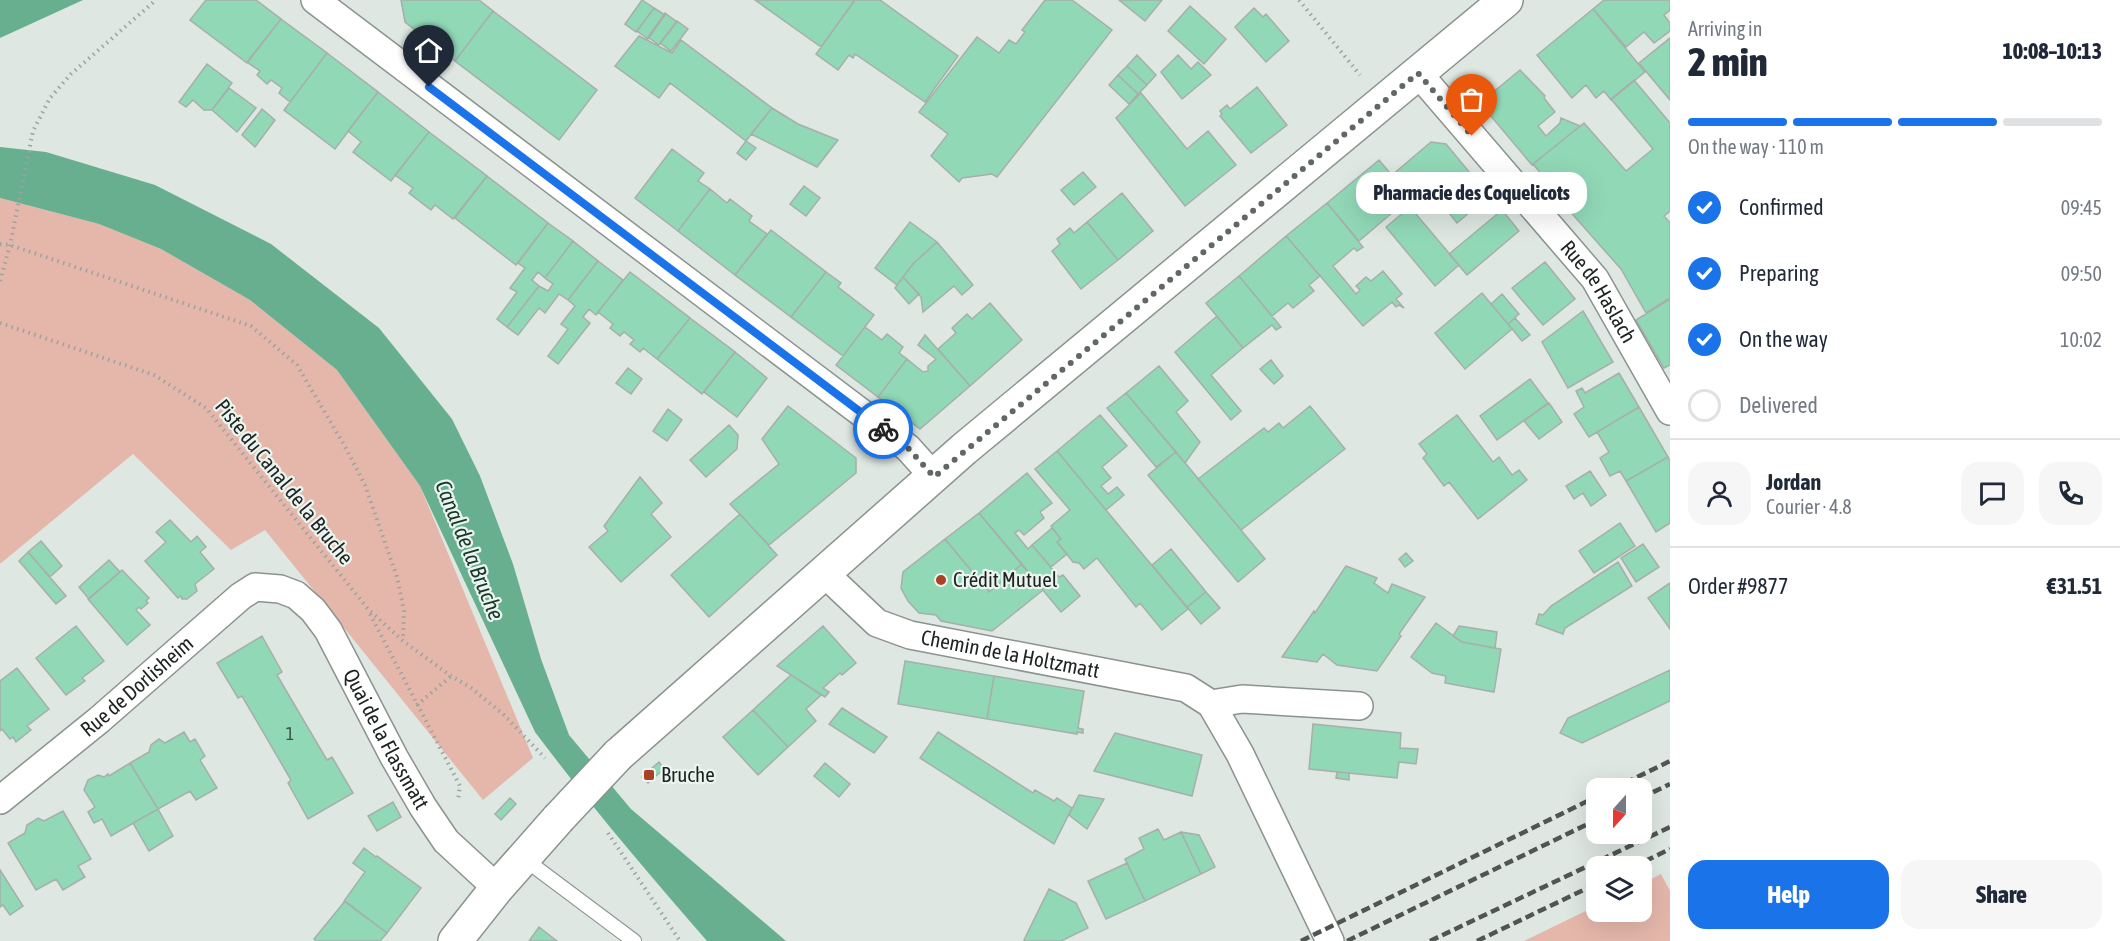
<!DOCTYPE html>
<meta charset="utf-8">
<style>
:root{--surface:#fff;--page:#f6f6f7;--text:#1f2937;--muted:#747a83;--line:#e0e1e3;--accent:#1a73e8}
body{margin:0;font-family:"Asap Condensed",sans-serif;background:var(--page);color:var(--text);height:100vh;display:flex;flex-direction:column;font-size:22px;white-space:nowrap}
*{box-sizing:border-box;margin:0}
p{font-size:20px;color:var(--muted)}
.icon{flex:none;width:33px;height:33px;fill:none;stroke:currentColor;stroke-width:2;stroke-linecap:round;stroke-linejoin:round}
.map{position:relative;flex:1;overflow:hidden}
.panel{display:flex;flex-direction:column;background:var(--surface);width:450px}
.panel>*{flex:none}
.needle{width:39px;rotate:201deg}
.fabs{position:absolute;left:1586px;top:778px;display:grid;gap:12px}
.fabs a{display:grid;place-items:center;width:66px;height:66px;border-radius:12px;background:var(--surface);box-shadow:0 6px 24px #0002;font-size:30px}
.pin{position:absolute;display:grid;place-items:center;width:51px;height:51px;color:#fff;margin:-62px -26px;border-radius:50% 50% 50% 0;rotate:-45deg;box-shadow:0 0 6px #0007}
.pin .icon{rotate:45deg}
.courier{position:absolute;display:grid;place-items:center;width:60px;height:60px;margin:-30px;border:4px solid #1a73e8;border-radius:50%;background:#fff;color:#222;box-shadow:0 2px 8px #0007}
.bubble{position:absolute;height:42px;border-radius:18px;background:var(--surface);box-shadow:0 6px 24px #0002;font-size:20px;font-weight:800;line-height:42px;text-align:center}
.headline em{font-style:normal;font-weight:800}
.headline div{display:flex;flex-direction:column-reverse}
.headline{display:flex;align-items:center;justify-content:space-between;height:102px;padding:0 18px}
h1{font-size:39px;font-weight:800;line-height:45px}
.bar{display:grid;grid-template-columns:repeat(4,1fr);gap:9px 6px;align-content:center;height:72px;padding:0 18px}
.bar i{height:8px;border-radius:4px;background:var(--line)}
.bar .current{background:var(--accent)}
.bar p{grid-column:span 4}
.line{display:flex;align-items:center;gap:15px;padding:0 18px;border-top:2px solid var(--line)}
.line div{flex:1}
.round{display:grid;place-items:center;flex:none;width:63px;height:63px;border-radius:18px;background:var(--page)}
ol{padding:0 18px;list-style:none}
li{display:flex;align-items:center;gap:18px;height:66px}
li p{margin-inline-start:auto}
li .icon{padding:6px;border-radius:50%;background:var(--accent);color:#fff;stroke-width:4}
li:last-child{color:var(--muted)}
li i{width:33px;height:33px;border:3px solid var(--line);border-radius:50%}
.button{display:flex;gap:12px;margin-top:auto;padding:12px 18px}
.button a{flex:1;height:69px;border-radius:18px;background:var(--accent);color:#fff;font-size:24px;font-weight:800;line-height:69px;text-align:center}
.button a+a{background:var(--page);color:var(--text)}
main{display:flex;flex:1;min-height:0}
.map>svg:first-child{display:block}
.green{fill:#e5b7ab}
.water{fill:#68af8f}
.building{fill:#91d8b7;stroke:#a6afaa;stroke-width:1.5}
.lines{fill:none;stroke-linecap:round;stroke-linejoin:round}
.lane-casing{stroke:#8b938f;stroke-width:16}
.street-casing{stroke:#8b938f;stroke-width:30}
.secondary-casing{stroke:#8b938f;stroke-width:36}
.path{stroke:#9ca39f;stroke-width:4;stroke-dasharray:1.5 4.5;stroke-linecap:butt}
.lane{stroke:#fff;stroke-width:14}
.street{stroke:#fff;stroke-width:27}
.secondary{stroke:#fff;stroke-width:33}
.rail{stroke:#505552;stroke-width:4.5;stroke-dasharray:9 4.5;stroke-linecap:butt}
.secondary-bridge-casing{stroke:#8b938f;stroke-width:36;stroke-linecap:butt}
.secondary-bridge{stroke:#fff;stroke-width:33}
.done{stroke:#616764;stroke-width:6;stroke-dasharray:0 10.8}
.route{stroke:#1a73e8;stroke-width:8}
.poi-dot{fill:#aa4125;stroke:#ebf5f0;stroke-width:2}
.labels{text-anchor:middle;stroke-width:4.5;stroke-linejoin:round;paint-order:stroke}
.number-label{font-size:18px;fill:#3b5046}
.street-label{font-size:21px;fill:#1e2220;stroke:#ebf5f0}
.poi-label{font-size:21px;fill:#1e2220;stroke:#ebf5f0;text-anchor:start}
.water-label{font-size:22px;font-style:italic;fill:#17382a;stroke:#ebf5f0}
</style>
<main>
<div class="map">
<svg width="1670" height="941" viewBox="0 0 1670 941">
<rect width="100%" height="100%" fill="#dee7e2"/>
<!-- green -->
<path class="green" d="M0,198L99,224L161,249L250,300L337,370L420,486L533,758L483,800L265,530L231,550L133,454L0,564Z
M1661,874L1670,891V941H1524L1596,906V912H1641V884Z"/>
<!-- water -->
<path class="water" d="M0,0H83L0,38Z
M0,147L46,152L155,185L271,244L379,328L452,419L480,476L513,564L541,659L569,735L631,809L786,941H707C648,873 589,804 535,732L420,486L337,370L250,300L161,249L99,224L0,198Z"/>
<!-- building -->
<path class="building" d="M206,0H256L281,19L247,63L190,20Z
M401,0H479L493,11L455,61L405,22Z
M642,0L654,8L636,32L625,24Z
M755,0H853L854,1L821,47Z
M855,0H880L958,56L925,102L855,54L853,58L849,55L838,70L816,54Z
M1045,0H1072L1112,30L997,177L992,174L962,178L959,182L931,156L948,134L919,112L977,37L999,53L1009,40L1016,44L1025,32L1022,30Z
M1119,0H1162L1145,21Z
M1604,0H1670V10L1664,15L1670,23V31L1654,43L1644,32L1626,47L1593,9Z
M1190,6L1226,39L1204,64L1168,31Z
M654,8L665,15L648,39L637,31Z
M1254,8L1263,17L1266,14L1289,41L1266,62L1235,27Z
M1593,9L1645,72L1611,100L1604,91L1596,98L1586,85L1572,98L1537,55Z
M493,11L597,90L559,140L455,61Z
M665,13L677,22L659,45L648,37Z
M281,19L327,53L290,102L279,93L282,88L271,80L267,84L257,75L260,71L247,62Z
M677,21L688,29L671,51L660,43Z
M639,36L672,53L681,40L772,108L746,141L670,83L659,98L615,66Z
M1670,38V100L1639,63Z
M327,53L378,92L335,149L284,110Z
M1137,55L1156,75L1147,85L1127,66Z
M1178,55L1191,69L1198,62L1211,75L1182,99L1161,72Z
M207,64L232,83L212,110H204L193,100L186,107L179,102Z
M1127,66L1147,85L1138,94L1118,75Z
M1520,70L1545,96L1544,98L1555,112L1538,126L1546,136L1560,123L1561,118L1580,126L1532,165L1480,103Z
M1118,75L1138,94L1129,104L1109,85Z
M1634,80L1670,123V211L1664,216L1670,223V298L1646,313L1621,269L1559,199L1561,197L1533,164L1584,123L1626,171L1653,149L1611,99Z
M1257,87L1287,125L1251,153L1220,116L1222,114L1220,111L1227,105L1230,109Z
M229,88L256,108L237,132L212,110Z
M378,92L429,132L391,181L353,152L361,142L348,131Z
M1141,93L1187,149L1208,131L1236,165L1185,206L1116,118Z
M772,108L798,124L838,140L817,167L751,134Z
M262,109L275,120L255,147L242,135Z
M429,132L487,176L453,219L435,205L431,210L409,193L413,188L395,175Z
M746,141L756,148L746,160L737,153Z
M1431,142L1446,144L1489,196L1457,223L1441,203L1433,209L1429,205L1417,214L1408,203L1412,199L1392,175Z
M672,149L704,173L698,181L710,189L678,231L635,198Z
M1379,160L1412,199L1408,203L1406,201L1359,241L1327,203Z
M1083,172L1096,187L1074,205L1061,190Z
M487,176L548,223L516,265L455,218Z
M804,186L820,198L806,216L790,204Z
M710,189L727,203L730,199L752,216L749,221L767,234L735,275L678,231Z
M1122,193L1153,231L1118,260L1087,222Z
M1327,203L1363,247L1357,251L1354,248L1333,266L1356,294L1360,290L1356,286L1366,277L1371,281L1383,271L1402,294L1396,299L1404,308L1399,305L1396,307L1392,302L1363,326L1286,236Z
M1410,207L1459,265L1435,286L1386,227Z
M1502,210L1519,231L1467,275L1449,254Z
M910,222L937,242L913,264L897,285L875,268Z
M1087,222L1118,260L1081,289L1052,251L1060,244L1057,239L1070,228L1074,233Z
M548,223L573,241L545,278L538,272L532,280L539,286L507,327L497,319L517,292L510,288L525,268L518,263Z
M771,230L826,272L791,317L735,275Z
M1286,236L1320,276L1309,285L1314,291L1293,308L1288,303L1272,316L1239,276Z
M573,241L598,261L568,300L559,294L545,313L539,308L518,335L507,327L539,286L548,291L553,284L545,278Z
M937,242L973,285L962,295L954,286L923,312L921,297L903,277L913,264Z
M598,261L623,280L596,315L589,309L583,317L590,323L558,364L548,356L568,329L561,324L575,306L568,300Z
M1545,262L1575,299L1543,325L1512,288Z
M630,272L690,318L657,359L643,348L640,352L630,344L634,340L624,332L620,336L610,328L613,324L598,312Z
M826,272L841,283L838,287L874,315L843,356L791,317Z
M1239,276L1281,327L1276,330L1272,325L1243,348L1206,303Z
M903,277L919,294L909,304L895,288Z
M1482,293L1512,329L1465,369L1435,333Z
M1502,294L1519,314L1508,324L1491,304Z
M1670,299V365L1664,368L1636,320Z
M990,303L1022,340L970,386L938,349L956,333L952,328L967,314L972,319Z
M1583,311L1613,362L1568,388L1542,342Z
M1217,316L1243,348L1211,375L1241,411L1231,420L1175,352Z
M690,318L735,352L702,394L657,359Z
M1515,318L1530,335L1522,341L1508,324Z
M865,327L882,340L887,334L903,347L899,353L907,359L878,397L836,365Z
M925,335L970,386L920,429L878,397L907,359L923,372L928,371V366L936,359L918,345Z
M735,352L767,378L737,417L704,392Z
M1271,360L1283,376L1274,384L1260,369Z
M1159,366L1188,401L1176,412L1200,442L1185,463L1126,393Z
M628,368L642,379L631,394L616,383Z
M1619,373L1639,407L1589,437L1574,414L1584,407L1576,391L1582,388L1585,393Z
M1530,379L1548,403L1497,440L1480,416Z
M1126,393L1176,452L1156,467L1107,408Z
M1549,403L1562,422L1539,439L1524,421Z
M788,406L856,458V473L769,545L730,504L779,464L762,439Z
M1310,406L1345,449L1241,530L1198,479L1264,428L1268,432L1279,423L1283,428Z
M1639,407L1668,457L1626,481L1620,471L1610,476L1600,458L1609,452L1597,432Z
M668,409L682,420L667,441L653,431Z
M1100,415L1127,446L1102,467L1111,478L1101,486L1108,494L1117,487L1124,495L1106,510L1057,451Z
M1457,415L1493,462L1499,457L1512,475L1519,470L1527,480L1478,519L1449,482L1444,486L1423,458L1427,454L1419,444Z
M729,425L738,435L737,449L706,477L690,460Z
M1057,451L1188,609L1162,630L1140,603L1136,607L1097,558L1084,569L1079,563L1073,562L1057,542L1061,539L1051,526L1070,510L1035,469Z
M1176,452L1265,559L1238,582L1148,475Z
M1668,457L1670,461V523L1656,532L1626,481Z
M1590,471L1606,495L1591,506L1583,493L1574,499L1566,486Z
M1027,473L1052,503L1040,512L1044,518L1024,535L1019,530L1015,533L1028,549L1032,545L1059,577L1063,575L1080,596L1061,612L979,513Z
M640,477L662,503L651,514L671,537L621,582L589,547L608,531L604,526Z
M979,513L1022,564L989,592L945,539Z
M740,514L777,555L709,617L671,575Z
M170,520L191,542L197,536L206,547L200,552L214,569L195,584L197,591L187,599H182L181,596L178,598L145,561L166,542L156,532Z
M1620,523L1635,546L1594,573L1579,551Z
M1052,528L1061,539L1057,542L1067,554L1051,567L1032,545Z
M945,539L989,592L1022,564L1043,590L992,631L941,621L936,615L919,613L908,601L901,588L903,572Z
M41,541L62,566L50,577L28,552Z
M1643,544L1659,567L1636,582L1621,558Z
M1171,549L1206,592L1187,607L1152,565Z
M28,552L66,596L56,604L19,561Z
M1406,553L1413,561L1405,567L1399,559Z
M109,560L120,572L89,599L79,587Z
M1618,562L1632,586L1565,628L1563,634L1536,624L1539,614L1543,615L1551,606Z
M1346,566L1377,578L1374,583L1388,593L1392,584L1425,597L1399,634L1401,636L1377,671L1337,665L1323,654L1317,662L1282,657L1314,611L1315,613Z
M122,570L149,598L146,601L148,603L141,609L139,607L136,610L150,625L127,645L88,599Z
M1670,583V629L1648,598Z
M1206,592L1220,608L1201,624L1187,607Z
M1436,623L1462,642L1501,649L1494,692L1445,683L1446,676L1432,673L1411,657Z
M76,626L104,661L82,678L85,681L66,695L36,658Z
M823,626L856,663L842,675L840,673L823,688L829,692L825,697L777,666Z
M1459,626L1497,632L1495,648L1462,642L1453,636Z
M262,636L282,672L277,675L301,716L327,760L332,757L353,793L308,819L288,783L291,780L242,696L238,698L217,663Z
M905,661L994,676L987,719L898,704Z
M17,668L49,709L27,726L31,730L16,742L13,737L10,739L2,729L0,731V681Z
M1670,670V701L1582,743L1560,733L1568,718Z
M791,675L821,695L806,709L816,721L788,747L753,710Z
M994,676L1084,691L1078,728L1083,729V733L1077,732V734L987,719Z
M842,708L887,737L874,753L829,724Z
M753,710L788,747L758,775L723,737Z
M1313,724L1401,733L1400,748L1418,749L1416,764L1399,762L1397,778L1309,769Z
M184,732L190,742L195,739L205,756L200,760L217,788L196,800L190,791L158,809L130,763L149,752L151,745L159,739L165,743Z
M938,732L1033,793L1035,790L1054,801L1057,798L1072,808L1054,844L920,758Z
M1115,733L1202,755L1192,796L1094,771Z
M659,762L664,769L648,783L642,777Z
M130,763L158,809L111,836L102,819L94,823L88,812L95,807L84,790L88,780L98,775L104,777L108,774L109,776Z
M825,763L850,784L839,797L814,776Z
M1337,772L1349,773V780L1336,778Z
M1079,795L1104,799L1087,829L1069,815Z
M510,798L516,804L501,820L495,814Z
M393,802L401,817L377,831L368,816Z
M158,809L173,836L149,851L133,823Z
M63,811L91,859L78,866L85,877L63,890L56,879L36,890L8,843L25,833L27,825L32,822L38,818L44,821Z
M1158,829L1164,840L1181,832L1201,874L1145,901L1125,859L1144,849L1139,838Z
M1181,832L1199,835L1215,867L1201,874Z
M364,848L376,857L377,856L421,888L387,933L344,901L365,872L353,863Z
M1127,863L1145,901L1106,919L1088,881Z
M0,870L23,906L10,915L3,905L0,907Z
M1049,889L1076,903L1088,928L1061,941H1026L1024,940Z
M345,901L387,933L380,941H316L314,939Z
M539,927L557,941H529Z"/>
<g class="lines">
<defs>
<path id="lane" d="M523,858L634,941"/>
<g id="street">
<path d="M315,0L908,448L934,477"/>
<path id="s1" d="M1418,73L1595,279L1670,411"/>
<path id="s2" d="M824,573L877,623L910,635L1186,688L1211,704L1240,754L1330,941"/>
<path d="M1211,704L1242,699L1359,706"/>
<path id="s3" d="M0,800L99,720L241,596L255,587L280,589L296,595L313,610L328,630L394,757L423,807L446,841L497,888"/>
</g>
<path id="secondary" d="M618,755L964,449L1506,0
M455,941L497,888L558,819"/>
</defs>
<!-- lane casing -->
<use href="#lane" class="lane-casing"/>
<!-- street casing -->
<use href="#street" class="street-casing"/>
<!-- secondary casing -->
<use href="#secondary" class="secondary-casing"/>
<!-- path -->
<path class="path" d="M1299,0L1360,75
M0,244L10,245L251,326L297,365L343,443L365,485L397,577L404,611L403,640
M0,281L10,245L33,131L50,98L71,74L156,0
M0,323L154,375L206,408L368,609L403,641L451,676L470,687L504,715L545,758
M370,614L460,786L458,800
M417,705L451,676
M608,833L680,941"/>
<!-- lane -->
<use href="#lane" class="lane"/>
<!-- street -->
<use href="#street" class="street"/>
<!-- secondary -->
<use href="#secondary" class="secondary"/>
<!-- rail -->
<path class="rail" d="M1613,789L1670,761
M1641,798L1670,784
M1633,867L1670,849
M1301,941L1596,797
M1347,941L1596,820
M1430,941L1670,827
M1477,941L1596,884"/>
<defs>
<path id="secondary-bridge" d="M558,819L618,755"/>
</defs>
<!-- secondary-bridge casing -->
<use href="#secondary-bridge" class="secondary-bridge-casing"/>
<!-- secondary-bridge -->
<use href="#secondary-bridge" class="secondary-bridge"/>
</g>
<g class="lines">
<!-- done -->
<path class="done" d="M883,429L908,448L934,477L1418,73L1472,136"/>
<!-- route -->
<path class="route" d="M429,87L883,429"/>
</g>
<!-- markers -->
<g class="poi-dot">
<circle cx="941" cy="580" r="6"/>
<rect x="643" y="769" width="12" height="12" rx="3"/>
</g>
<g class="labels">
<!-- number labels -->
<g class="number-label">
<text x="290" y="740">1</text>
</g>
<!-- street labels -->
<g class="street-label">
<text dy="7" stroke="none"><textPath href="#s1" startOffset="284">Rue de Haslach</textPath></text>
<text transform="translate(284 482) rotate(51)" y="7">Piste du Canal de la Bruche</text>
<text dy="7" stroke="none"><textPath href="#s2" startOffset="210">Chemin de la Holtzmatt</textPath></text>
<text dy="7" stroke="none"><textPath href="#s3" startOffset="178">Rue de Dorlisheim</textPath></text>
<text dy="7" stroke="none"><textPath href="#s3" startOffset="546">Quai de la Flassmatt</textPath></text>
</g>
<!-- poi labels -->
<g class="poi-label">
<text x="953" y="587">Crédit Mutuel</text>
<text x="661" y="782">Bruche</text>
</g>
<!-- water labels -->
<g class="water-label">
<text transform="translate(470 550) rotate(68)" y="8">Canal de la Bruche</text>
</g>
</g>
</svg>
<div class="fabs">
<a><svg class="needle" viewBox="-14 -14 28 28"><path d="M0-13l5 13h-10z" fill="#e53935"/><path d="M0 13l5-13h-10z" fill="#747a83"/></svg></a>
<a><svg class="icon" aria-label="layers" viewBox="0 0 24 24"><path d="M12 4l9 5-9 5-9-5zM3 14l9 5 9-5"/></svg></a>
</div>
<div class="pin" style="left:1472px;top:136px;background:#ea580c"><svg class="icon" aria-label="bag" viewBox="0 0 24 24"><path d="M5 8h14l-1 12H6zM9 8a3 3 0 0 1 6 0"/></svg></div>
<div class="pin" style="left:429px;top:87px;background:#1f2937"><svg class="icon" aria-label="home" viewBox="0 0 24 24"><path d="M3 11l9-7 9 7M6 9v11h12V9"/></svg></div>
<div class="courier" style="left:883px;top:429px"><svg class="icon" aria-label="bike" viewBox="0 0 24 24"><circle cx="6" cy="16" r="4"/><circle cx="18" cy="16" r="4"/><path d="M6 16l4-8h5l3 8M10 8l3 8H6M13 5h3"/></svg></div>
<div class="bubble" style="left:1356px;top:172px;width:231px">Pharmacie des Coquelicots</div>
</div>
<section class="panel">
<div class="headline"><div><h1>2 min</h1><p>Arriving in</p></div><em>10:08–10:13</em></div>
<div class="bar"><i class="current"></i><i class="current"></i><i class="current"></i><i></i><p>On the way · 110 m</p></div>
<ol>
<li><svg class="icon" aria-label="check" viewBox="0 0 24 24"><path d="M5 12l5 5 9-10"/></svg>Confirmed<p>09:45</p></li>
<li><svg class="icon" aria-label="check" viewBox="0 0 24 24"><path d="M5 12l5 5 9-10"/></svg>Preparing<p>09:50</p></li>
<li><svg class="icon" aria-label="check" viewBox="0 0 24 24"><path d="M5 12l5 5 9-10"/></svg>On the way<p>10:02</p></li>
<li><i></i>Delivered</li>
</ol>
<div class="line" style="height:108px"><a class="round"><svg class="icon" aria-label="person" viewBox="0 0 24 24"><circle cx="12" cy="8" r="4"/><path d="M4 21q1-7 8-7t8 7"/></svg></a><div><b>Jordan</b><p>Courier · 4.8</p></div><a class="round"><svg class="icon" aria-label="chat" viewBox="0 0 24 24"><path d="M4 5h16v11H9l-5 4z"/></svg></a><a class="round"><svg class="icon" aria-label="phone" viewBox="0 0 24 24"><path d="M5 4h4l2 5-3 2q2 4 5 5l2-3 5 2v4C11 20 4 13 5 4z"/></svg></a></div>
<div class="line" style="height:78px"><div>Order #9877</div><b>€31.51</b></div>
<div class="button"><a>Help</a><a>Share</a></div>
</section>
</main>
